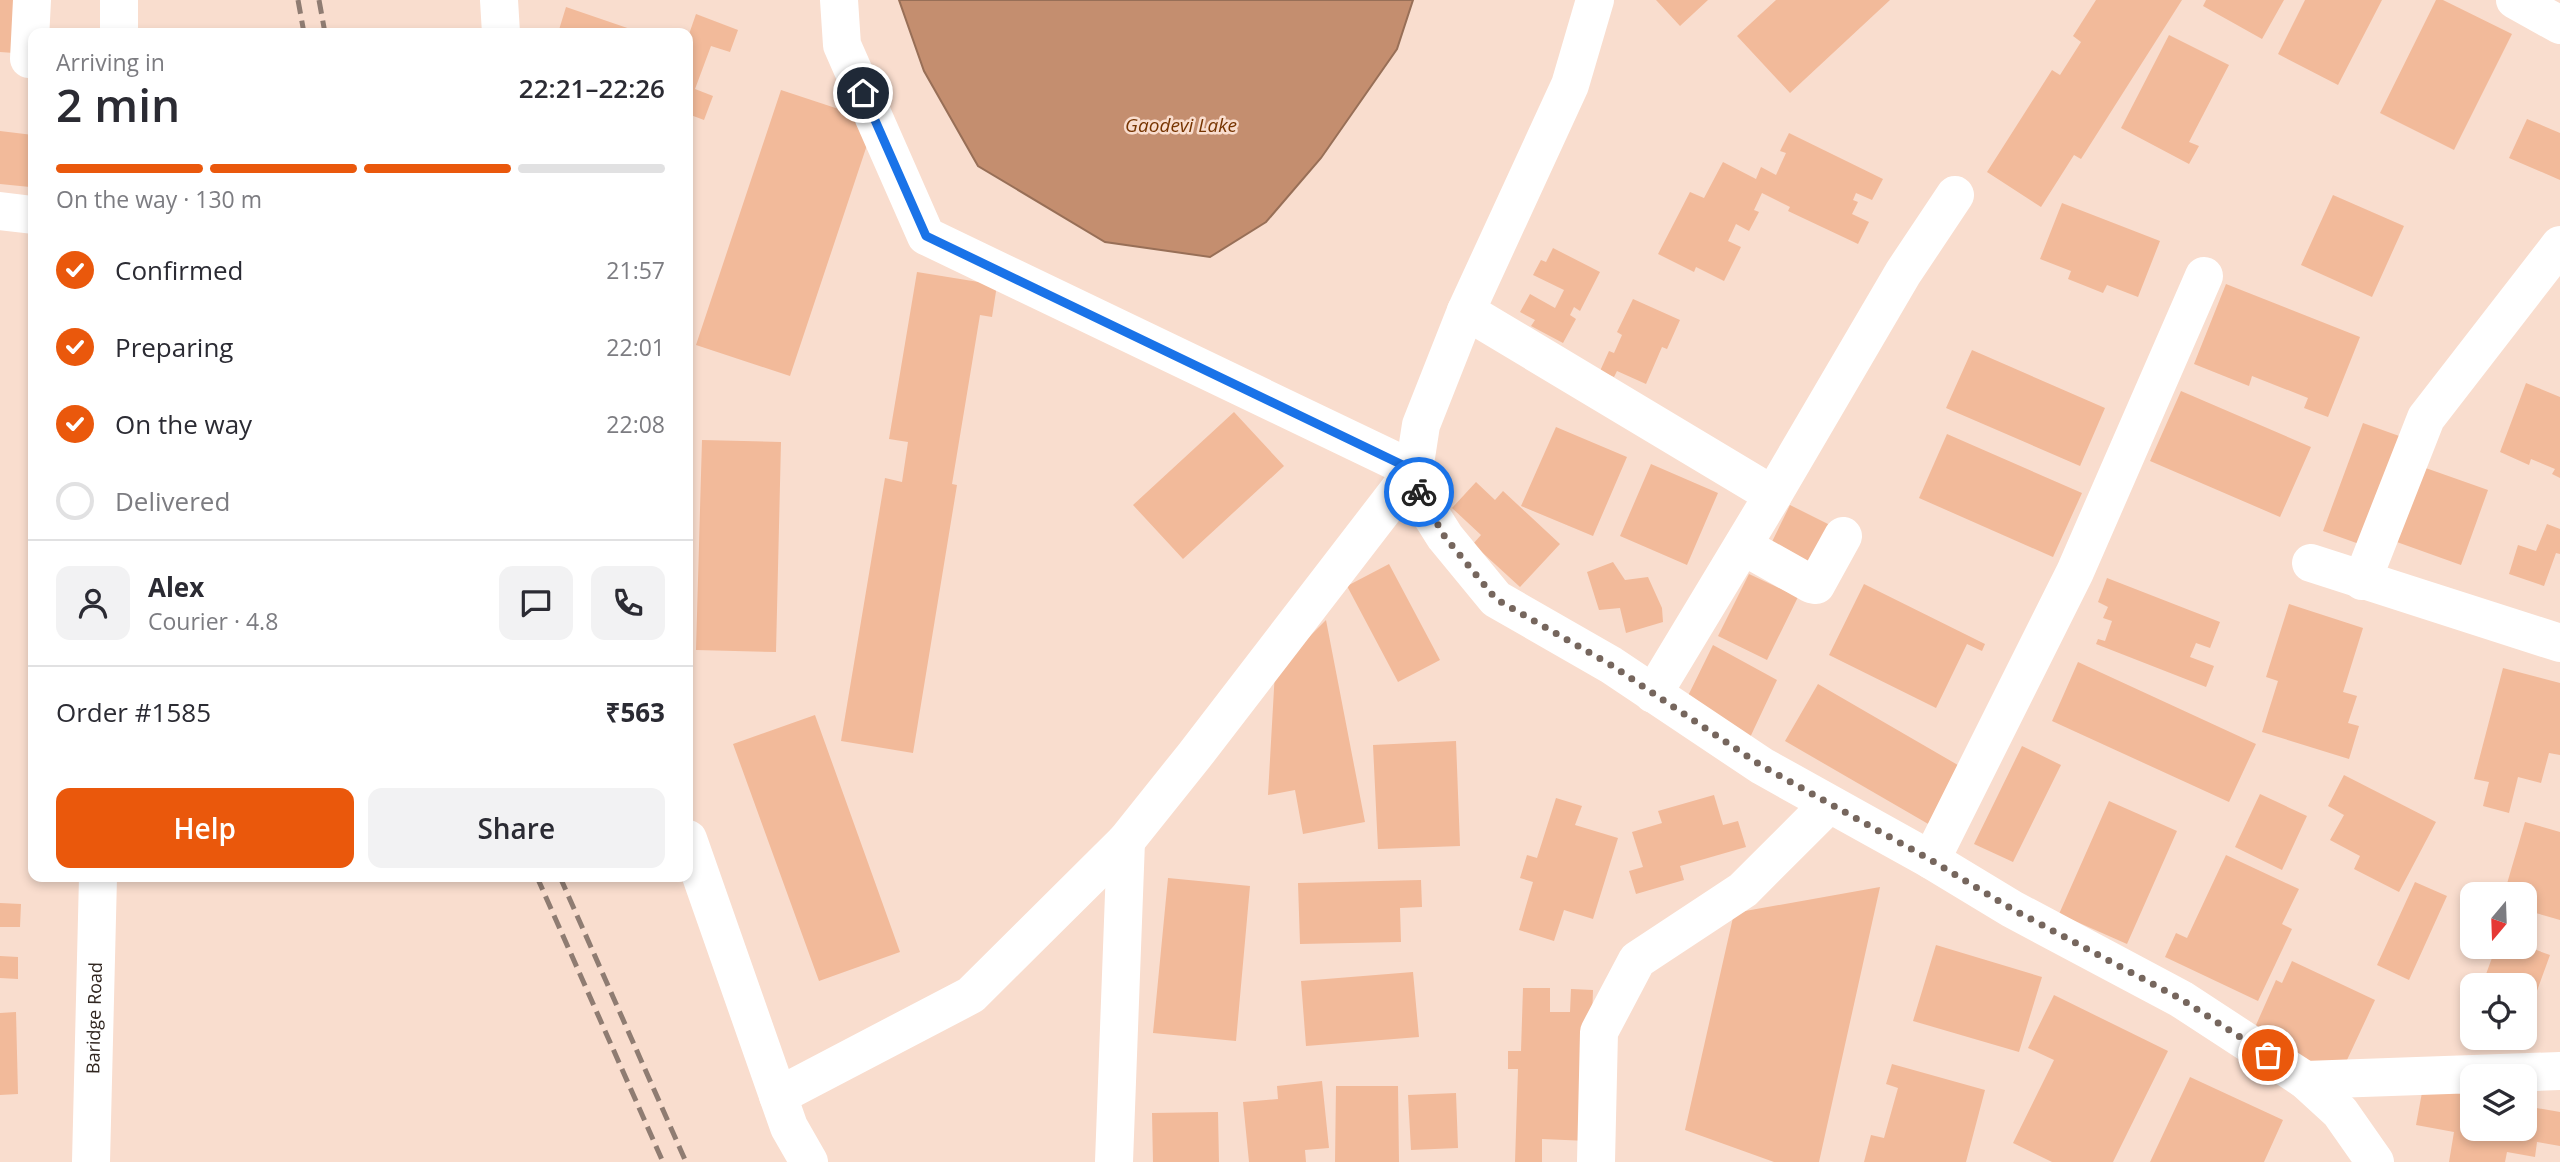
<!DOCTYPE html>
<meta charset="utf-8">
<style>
:root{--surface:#fff;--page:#f2f2f3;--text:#2b2b33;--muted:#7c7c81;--line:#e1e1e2;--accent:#ea580c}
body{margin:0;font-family:"Open Sans",sans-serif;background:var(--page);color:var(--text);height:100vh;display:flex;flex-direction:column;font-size:26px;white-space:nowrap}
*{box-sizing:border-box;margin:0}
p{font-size:23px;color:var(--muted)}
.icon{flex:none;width:38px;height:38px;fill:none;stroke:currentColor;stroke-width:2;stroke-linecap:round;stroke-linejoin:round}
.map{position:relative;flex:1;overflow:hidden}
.side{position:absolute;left:28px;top:28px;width:665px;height:854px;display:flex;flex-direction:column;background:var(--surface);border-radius:14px;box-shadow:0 4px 10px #0003}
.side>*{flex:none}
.needle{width:46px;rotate:199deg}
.fabs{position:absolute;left:2460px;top:882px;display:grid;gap:14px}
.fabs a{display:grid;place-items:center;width:77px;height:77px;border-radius:14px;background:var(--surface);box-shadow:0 4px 10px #0003;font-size:35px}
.pin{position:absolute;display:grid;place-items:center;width:60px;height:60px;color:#fff;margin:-30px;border:4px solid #fff;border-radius:50%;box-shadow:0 2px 7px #0007}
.courier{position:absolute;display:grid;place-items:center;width:70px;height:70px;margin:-35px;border:5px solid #1a73e8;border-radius:50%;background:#fff;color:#222;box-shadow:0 2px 9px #0007}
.head em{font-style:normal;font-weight:600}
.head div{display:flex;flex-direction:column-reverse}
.head{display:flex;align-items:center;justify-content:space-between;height:119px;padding:0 28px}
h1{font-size:46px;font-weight:600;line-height:52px}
.bar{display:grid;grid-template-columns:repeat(4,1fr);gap:10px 7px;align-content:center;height:84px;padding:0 28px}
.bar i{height:9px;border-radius:5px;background:var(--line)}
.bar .selected{background:var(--accent)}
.bar p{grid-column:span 4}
.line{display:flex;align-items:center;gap:18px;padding:0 28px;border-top:2px solid var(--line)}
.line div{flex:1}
.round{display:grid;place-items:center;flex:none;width:74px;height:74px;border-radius:14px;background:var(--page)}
ol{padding:0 28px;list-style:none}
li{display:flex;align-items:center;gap:21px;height:77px}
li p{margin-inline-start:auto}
li .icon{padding:7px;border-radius:50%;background:var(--accent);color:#fff;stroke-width:4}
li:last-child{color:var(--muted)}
li i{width:38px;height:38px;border:4px solid var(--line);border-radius:50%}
.cta{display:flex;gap:14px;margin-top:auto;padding:14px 28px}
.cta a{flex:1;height:80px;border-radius:14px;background:var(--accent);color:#fff;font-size:28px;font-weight:600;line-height:80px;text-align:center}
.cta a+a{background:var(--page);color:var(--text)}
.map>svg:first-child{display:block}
.water{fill:#c48e6f;stroke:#986f57;stroke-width:2}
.building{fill:#f2ba9a}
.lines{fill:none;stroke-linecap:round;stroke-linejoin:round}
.street{stroke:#fff;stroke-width:38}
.rail{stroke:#8f7c72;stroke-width:5;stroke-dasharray:14 7;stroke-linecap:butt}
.done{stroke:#76665d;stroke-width:7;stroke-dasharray:0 12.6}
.route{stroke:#1a73e8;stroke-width:9}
.labels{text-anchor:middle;stroke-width:5;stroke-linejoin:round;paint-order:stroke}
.street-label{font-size:18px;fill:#302620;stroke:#f9ddce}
.water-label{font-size:19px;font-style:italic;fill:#763400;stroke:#f9ddce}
</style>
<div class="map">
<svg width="2560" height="1162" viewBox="0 0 2560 1162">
<rect width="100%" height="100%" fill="#f9ddce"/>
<!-- water -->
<path class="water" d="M899,0H1413L1397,49L1321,158L1266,222L1210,257L1105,242L978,166L924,71Z"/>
<!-- building -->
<path class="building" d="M0,0H18L14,53L0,52Z
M1656,0H1708L1680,26Z
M1776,0H1890L1790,93L1737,36Z
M2096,0H2182L2081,159L2074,155L2041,207L1987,172L2052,70L2060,75L2081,42L2073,36Z
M2206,0H2284L2262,39L2203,6Z
M2305,0H2382L2338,85L2278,54Z
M2436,0H2443L2512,34L2454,150L2380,113Z
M566,7L642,33H558Z
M696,14L738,30L730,52L711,46L695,89L713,96L704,120L688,114V37Z
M2169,35L2229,65L2189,142L2199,146L2189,164L2121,128Z
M781,90L875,121L790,376L696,345Z
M2527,119L2560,133V180L2509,158Z
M0,131L33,135L30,187L0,184Z
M1789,133L1883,179L1872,200L1856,193L1853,200L1858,202L1852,214L1869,222L1858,244L1788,211L1790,207L1762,193L1754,210L1759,212L1749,231L1736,224L1728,241L1741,247L1724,281L1696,267L1694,272L1658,254L1690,192L1704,198L1723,162L1756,179L1761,167L1776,175L1786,153L1780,151Z
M2333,195L2404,226L2372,297L2301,265Z
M2062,203L2160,241L2138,297L2107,285L2103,293L2068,279L2071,271L2040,259Z
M1553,248L1600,272L1580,311L1574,307L1570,315L1576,319L1563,343L1531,326L1535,320L1520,312L1530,294L1555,308L1564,290L1533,275L1541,260L1546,262Z
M917,272L997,285L992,317L980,315L952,484L957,485L913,753L841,741L885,478L902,482L908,442L889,439Z
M2226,284L2360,337L2328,417L2304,408L2308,398L2252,376L2249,386L2194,364Z
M1633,299L1680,320L1667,349L1662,347L1646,384L1617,371L1614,377L1600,371L1609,351L1614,353L1622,335L1617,332Z
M1972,350L2105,408L2080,466L1946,408Z
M2526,383L2560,397V478L2552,474L2555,469L2531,459L2529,465L2500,452Z
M2181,391L2311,447L2280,517L2150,461Z
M1234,412L1284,466L1183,559L1133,505Z
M2363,423L2402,437L2362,545L2323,531Z
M1556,427L1627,457L1593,536L1521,506Z
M1947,434L2082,493L2053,557L1919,498Z
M702,440L781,442L776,652L696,650Z
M1651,464L1718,493L1687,565L1620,536Z
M2420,466L2488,490L2461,565L2394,541Z
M1476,482L1495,500L1503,491L1560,544L1520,587L1473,544L1481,535L1452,508Z
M1790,505L1840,530L1812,579L1767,552Z
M2547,524L2560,529V554L2556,553L2544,586L2509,574L2518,545L2536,551Z
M1613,562L1625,580L1648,577L1662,608L1663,622L1626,633L1620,608L1599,610L1587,572Z
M1389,564L1440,660L1398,682L1347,586Z
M1749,574L1798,597L1767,660L1718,636Z
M2107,578L2220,622L2210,648L2196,643L2190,657L2214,666L2206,687L2096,644L2098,639L2105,641L2112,621L2103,618L2108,607L2098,602Z
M1864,584L1985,644L1982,651L1967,644L1936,708L1829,655Z
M2289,604L2363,628L2343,692L2357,696L2348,723L2359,726L2349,759L2262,732L2278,681L2266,677Z
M1326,620L1365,822L1303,834L1295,790L1268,795L1275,671Z
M1713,645L1777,680L1746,746L1683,706Z
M2078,662L2256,744L2229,802L2052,721Z
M2503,668L2560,683V755L2549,753L2541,783L2518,777L2509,813L2483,806L2489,782L2474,779Z
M1818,684L1963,768L1930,825L1785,741Z
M815,715L900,952L819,981L733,744Z
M1456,741L1460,846L1378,849L1373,745Z
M2022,746L2061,765L2013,862L1974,844Z
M2344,775L2436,822L2399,892L2354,869L2360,856L2330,840L2344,815L2328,806Z
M2260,794L2307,816L2282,870L2235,847Z
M1714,795L1723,825L1738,821L1746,847L1680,866L1684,880L1636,894L1629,871L1643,867L1632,832L1662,823L1658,811Z
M1556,798L1582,806L1575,825L1618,838L1593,919L1564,910L1554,941L1519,930L1533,882L1520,878L1527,855L1537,858Z
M2109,801L2177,831L2127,944L2059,914Z
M2525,822L2560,832V920L2525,910V894H2504Z
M2226,855L2299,889L2282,924L2292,929L2258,1001L2165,957L2176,933L2187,938Z
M1168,878L1250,886L1236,1041L1153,1033Z
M1421,880L1422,907L1400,908L1401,942L1300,944L1298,883Z
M2415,882L2447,896L2409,980L2377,965Z
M1880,887L1819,1162H1774L1685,1130L1734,913Z
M0,903L21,904L20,927H0Z
M1936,945L2042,977L2019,1052L1913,1021Z
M2525,946L2550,955L2529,1013L2525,1012V985H2482L2496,947Z
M0,956L18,957V979L0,978Z
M2292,961L2375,1000L2340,1075L2252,1034L2276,980L2282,983Z
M1413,972L1419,1037L1306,1046L1301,981Z
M1523,988H1550V1012H1570L1571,989L1593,990L1588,1141L1542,1139V1162H1515L1518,1069H1508V1051H1521Z
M2054,995L2168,1051L2113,1162H2052L2013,1143L2054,1060L2028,1048Z
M16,1012L18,1094L0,1095V1013Z
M1892,1064L1985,1090L1966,1162H1864L1871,1135L1884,1138L1898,1088L1886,1084Z
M2190,1077L2283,1120L2264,1162H2150Z
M1322,1081L1329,1148L1305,1150L1306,1162H1249L1243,1102L1278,1099L1277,1086Z
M1336,1086H1398L1399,1162H1335Z
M2423,1087L2473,1096V1129H2525V1106L2560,1112V1146L2537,1142L2535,1157L2507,1152L2505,1162H2449L2454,1132L2416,1125Z
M1456,1093L1458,1148L1411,1150L1408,1095Z
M1218,1112L1219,1162H1153L1152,1113Z"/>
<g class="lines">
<!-- street -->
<g class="street">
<path d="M119,0V33"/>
<path d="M499,0L501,33"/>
<path d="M1595,0L1570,85L1466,311L1421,425L1414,470L1421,499L1445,537L1496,599L1611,665L1762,766L1931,860L2012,909L2181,999L2305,1080L2340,1112L2375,1162"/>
<path d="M2515,0L2560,25"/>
<path d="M29,59L32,0"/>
<path d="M0,211L33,215"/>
<path d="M1466,311L1773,495"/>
<path d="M1743,546L1811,584L1816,585L1843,536"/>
<path d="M2311,563L2560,643"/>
<path d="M2362,581L2426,418L2560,245"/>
<path d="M1653,694L1773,495L1903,273L1955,195"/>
<path d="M688,839L789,1127L809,1162"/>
<path d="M1931,860L2075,572L2204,276"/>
<path d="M2305,1080L2560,1071"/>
<path d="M778,1096L971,995L1126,841L1194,756L1414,470L926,236L842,45L839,0"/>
<path id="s1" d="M91,1162L98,877"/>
<path d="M1114,1162L1126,841"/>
<path d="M1596,1162L1599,1032L1637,960L1743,890L1829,804"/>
</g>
<!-- rail -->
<path class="rail" d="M298,0L304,33
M319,0L325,33
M537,877L663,1162
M560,877L686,1162"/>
</g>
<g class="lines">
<!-- done -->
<path class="done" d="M1419,492L1445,537L1496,599L1611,665L1762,766L1931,860L2012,909L2181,999L2268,1055"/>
<!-- route -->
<path class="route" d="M863,93L926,236L1413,470L1419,492"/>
</g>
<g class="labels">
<!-- street labels -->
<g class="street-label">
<text dy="6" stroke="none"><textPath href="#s1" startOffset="144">Baridge Road</textPath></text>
</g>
<!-- water labels -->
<g class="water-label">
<text x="1181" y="132">Gaodevi Lake</text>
</g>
</g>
</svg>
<div class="fabs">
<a><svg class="needle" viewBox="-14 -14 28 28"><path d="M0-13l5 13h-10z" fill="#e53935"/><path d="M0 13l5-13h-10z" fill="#7c7c81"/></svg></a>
<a><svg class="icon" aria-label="locate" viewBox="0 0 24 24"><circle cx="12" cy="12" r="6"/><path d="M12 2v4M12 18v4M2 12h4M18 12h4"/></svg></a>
<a><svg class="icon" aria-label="layers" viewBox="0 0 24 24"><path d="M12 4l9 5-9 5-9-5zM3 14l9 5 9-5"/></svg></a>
</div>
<div class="pin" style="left:2268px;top:1055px;background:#ea580c"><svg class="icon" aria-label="bag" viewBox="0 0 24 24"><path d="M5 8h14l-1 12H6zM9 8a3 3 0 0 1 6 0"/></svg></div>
<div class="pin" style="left:863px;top:93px;background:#1f2937"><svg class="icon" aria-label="home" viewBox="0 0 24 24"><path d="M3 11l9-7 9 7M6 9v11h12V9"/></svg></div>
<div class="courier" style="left:1419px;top:492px"><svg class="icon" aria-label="bike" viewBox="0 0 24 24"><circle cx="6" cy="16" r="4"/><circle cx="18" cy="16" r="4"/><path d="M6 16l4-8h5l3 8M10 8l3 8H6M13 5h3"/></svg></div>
<section class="side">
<div class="head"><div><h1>2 min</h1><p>Arriving in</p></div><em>22:21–22:26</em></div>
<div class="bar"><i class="selected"></i><i class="selected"></i><i class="selected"></i><i></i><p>On the way · 130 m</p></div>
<ol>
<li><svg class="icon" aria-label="check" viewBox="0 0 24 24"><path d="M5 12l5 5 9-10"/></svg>Confirmed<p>21:57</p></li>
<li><svg class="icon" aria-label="check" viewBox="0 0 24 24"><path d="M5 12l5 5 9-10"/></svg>Preparing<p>22:01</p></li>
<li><svg class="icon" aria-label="check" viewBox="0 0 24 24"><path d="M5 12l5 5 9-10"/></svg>On the way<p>22:08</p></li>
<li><i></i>Delivered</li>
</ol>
<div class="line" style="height:126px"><a class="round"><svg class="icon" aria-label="person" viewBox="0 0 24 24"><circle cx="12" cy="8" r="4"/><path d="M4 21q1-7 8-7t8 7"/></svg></a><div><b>Alex</b><p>Courier · 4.8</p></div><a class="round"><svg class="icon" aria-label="chat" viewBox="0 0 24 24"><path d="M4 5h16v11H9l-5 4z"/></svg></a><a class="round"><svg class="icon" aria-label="phone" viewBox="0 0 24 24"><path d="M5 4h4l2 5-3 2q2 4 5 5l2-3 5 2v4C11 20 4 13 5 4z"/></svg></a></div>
<div class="line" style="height:91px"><div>Order #1585</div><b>₹563</b></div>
<div class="cta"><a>Help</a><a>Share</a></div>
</section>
</div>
